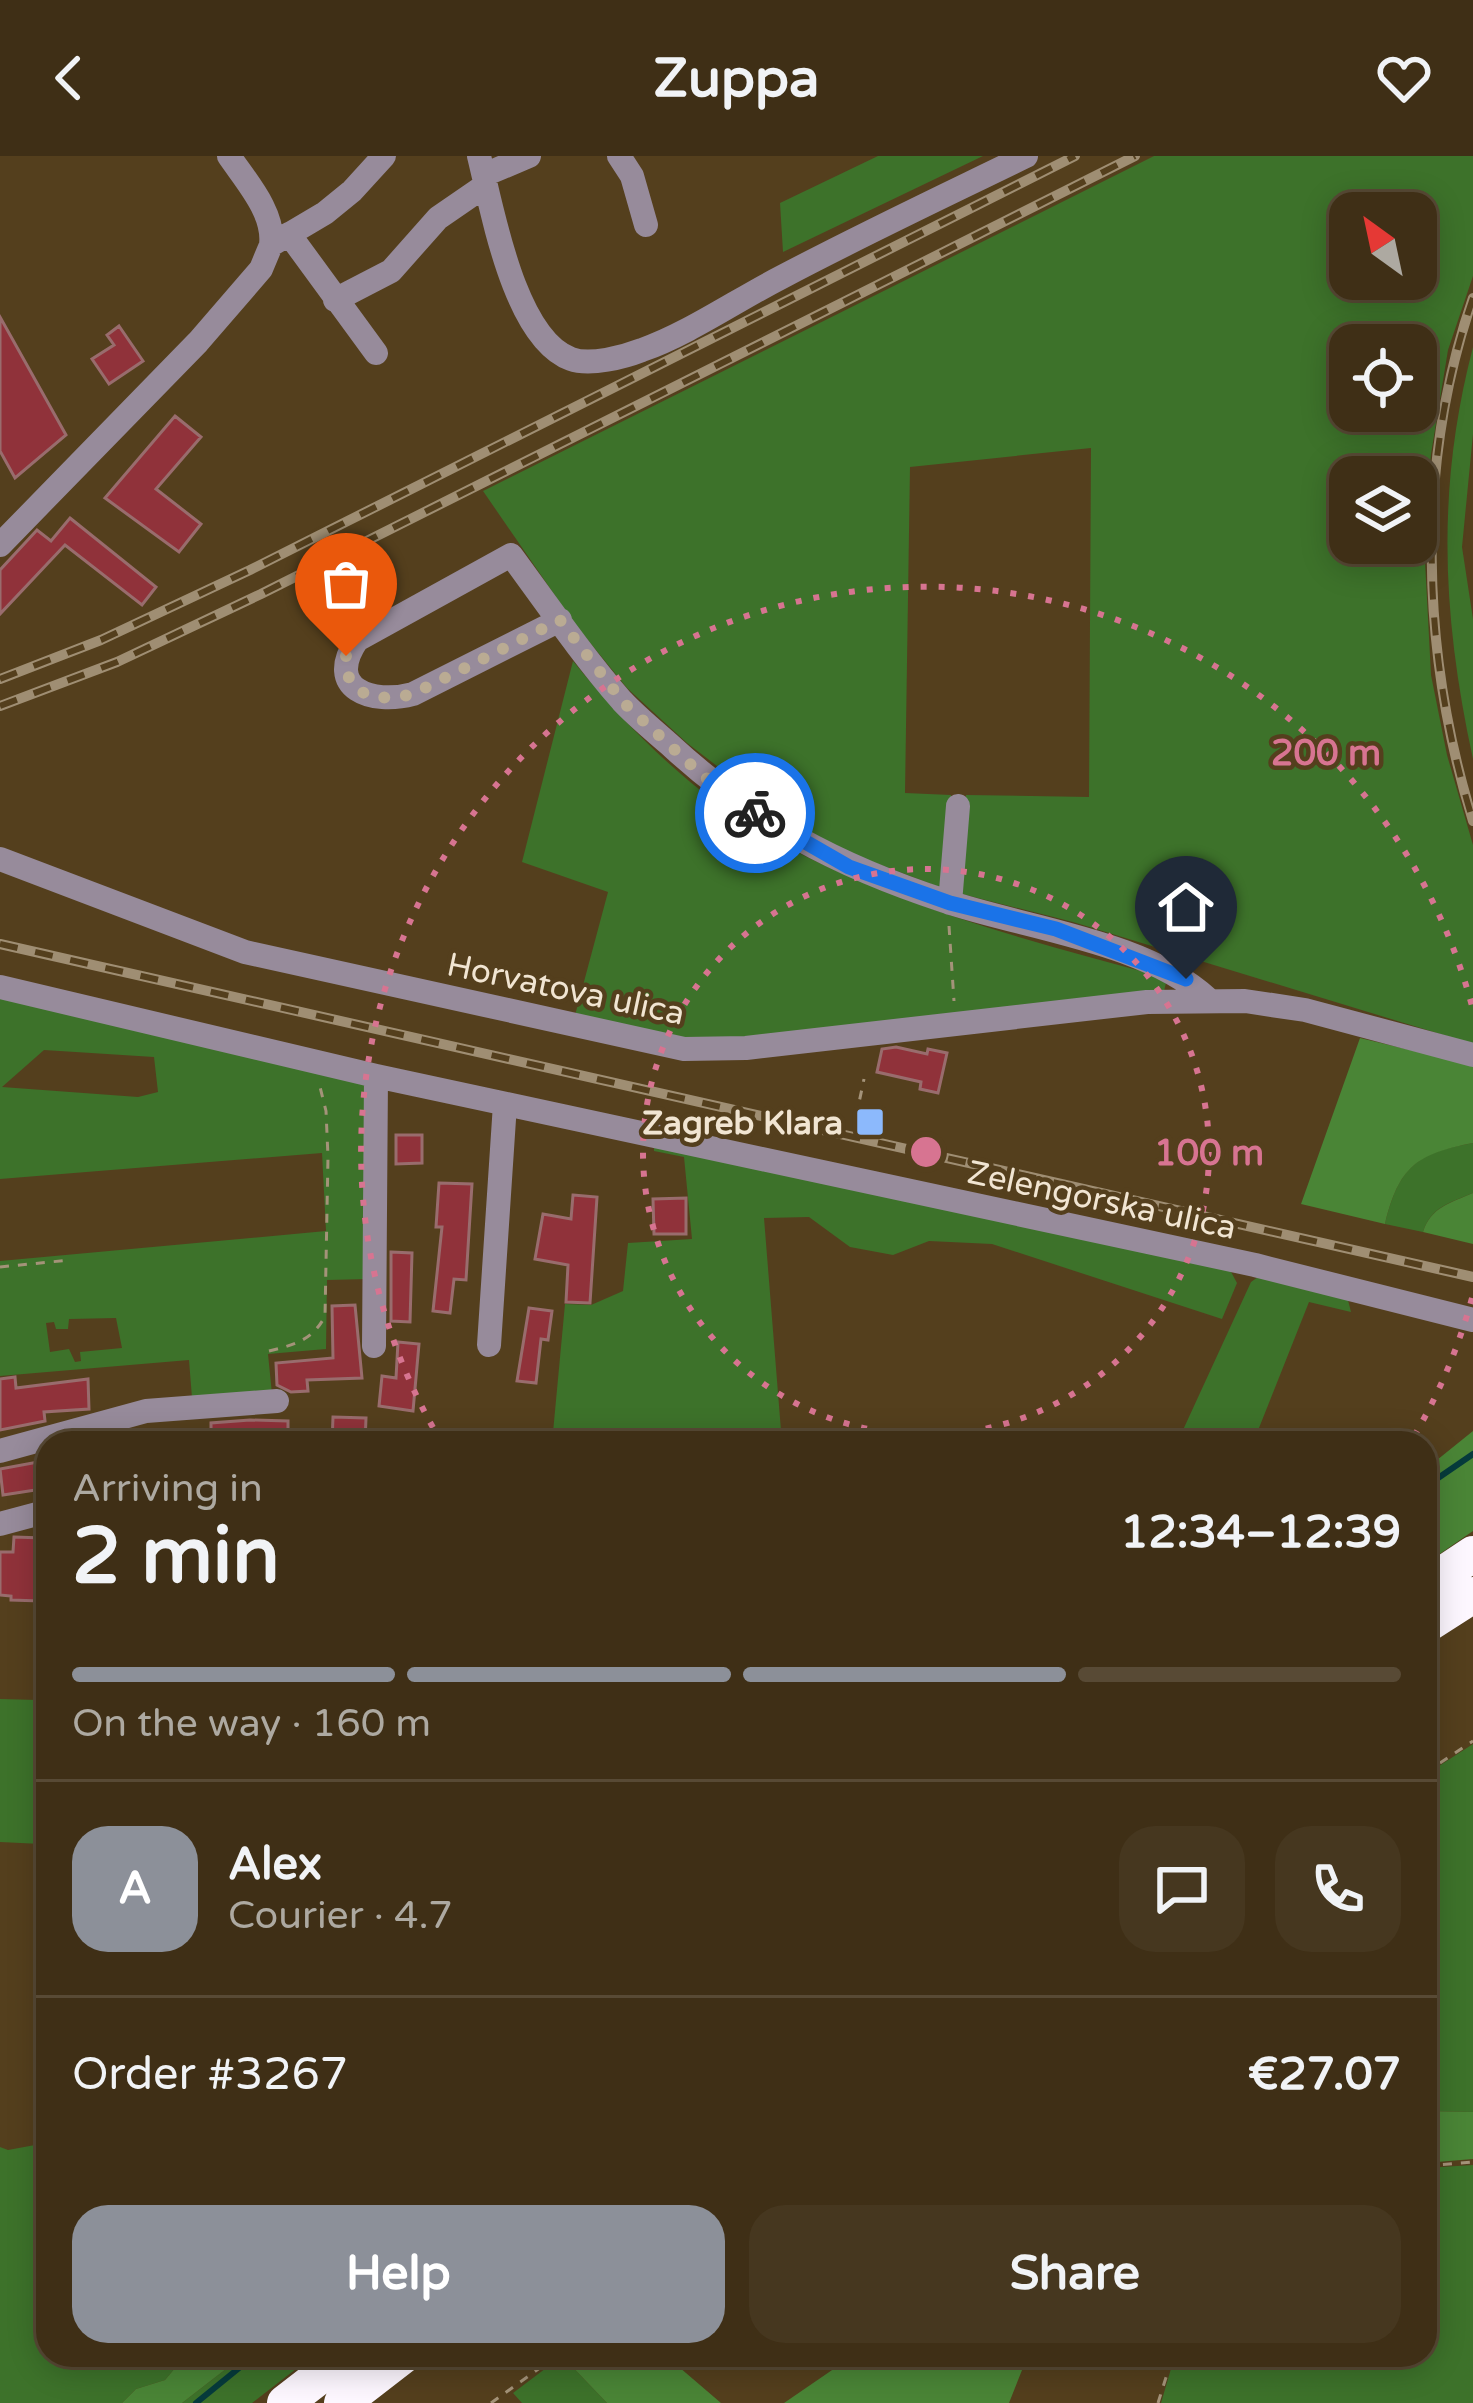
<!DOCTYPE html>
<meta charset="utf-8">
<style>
:root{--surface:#3f2f16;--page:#46371f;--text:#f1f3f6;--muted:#ada9a1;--line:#584a35;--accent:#8c9099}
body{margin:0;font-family:"Varela Round",sans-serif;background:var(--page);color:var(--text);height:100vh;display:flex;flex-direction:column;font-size:45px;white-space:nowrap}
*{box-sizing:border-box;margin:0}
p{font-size:39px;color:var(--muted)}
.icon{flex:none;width:66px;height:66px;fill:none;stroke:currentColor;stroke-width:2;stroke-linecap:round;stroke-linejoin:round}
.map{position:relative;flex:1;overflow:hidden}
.drawer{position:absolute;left:36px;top:1275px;width:1401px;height:936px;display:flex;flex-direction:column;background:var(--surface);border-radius:36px;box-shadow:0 6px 30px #0003,0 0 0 3px var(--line)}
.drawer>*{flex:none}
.needle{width:78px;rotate:327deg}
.buttons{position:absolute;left:1329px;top:36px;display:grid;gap:24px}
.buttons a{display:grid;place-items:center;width:108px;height:108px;border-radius:24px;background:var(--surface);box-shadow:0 6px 30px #0003,0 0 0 3px var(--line);font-size:60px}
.pin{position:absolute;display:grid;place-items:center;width:102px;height:102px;color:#fff;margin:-123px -51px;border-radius:50% 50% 50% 0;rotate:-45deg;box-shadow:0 0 12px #0007}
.pin .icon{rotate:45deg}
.courier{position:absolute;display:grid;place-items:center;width:120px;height:120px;margin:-60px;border:9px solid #1a73e8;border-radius:50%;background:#fff;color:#222;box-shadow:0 3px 15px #0007}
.overview em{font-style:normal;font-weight:700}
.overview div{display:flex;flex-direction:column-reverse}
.overview{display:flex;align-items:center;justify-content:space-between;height:204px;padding:0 36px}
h1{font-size:78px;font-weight:700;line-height:90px}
.bar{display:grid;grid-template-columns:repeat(4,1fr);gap:18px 12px;align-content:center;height:144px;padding:0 36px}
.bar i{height:15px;border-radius:9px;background:var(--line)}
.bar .active{background:var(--accent)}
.bar p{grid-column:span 4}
.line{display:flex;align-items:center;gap:30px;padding:0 36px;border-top:3px solid var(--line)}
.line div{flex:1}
.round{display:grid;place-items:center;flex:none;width:126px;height:126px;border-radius:36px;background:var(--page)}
.primary-button{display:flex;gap:24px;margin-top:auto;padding:24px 36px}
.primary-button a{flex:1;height:138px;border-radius:36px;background:var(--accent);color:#fff;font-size:48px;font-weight:700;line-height:138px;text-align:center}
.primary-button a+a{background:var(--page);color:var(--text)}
header{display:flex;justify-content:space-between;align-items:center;height:156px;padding:0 36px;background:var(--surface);font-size:54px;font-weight:700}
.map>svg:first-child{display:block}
.green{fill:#3d722a;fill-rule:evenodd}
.forest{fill:#4a8536}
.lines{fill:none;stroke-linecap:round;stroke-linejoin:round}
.stream{stroke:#063b3c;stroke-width:6}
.building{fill:#90323a;stroke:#996c6d;stroke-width:3}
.path{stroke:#a49379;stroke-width:3;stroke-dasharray:9 9;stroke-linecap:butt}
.minor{stroke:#978b9b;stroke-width:24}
.highway{stroke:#fdf7ff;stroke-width:36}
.rail-casing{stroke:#9f8e73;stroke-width:10}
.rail{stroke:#543f1d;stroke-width:6;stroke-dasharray:18;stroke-linecap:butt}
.done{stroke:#baab93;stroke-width:12;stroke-dasharray:0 21.6}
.route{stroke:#1a73e8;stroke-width:15}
.ring{fill:none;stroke:#d77491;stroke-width:6;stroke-dasharray:6 12}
.poi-dot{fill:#8cb9fc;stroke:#543f1d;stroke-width:4.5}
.labels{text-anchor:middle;stroke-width:9;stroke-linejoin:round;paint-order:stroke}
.street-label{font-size:33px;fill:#f1e5d2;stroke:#543f1d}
.poi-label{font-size:33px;font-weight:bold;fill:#f1e5d2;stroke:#543f1d;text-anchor:end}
.centre{fill:#d77491;stroke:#543f1d;stroke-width:6}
.ring-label{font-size:36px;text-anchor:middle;font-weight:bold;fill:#d77491;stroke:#543f1d;stroke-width:9;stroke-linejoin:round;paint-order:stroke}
</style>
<header><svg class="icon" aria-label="back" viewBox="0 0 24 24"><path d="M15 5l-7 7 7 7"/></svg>Zuppa<svg class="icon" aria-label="heart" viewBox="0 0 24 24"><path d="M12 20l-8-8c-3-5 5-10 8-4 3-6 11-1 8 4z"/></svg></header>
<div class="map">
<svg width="1473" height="2247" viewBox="0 0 1473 2247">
<rect width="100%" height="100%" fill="#543f1d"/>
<!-- green -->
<path class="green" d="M878,0H983L783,96L780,47Z
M1154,0H1473V120L1448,194L1431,298L1424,386L1431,519L1447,599L1473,689V888L1073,766L962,738L966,639L1089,641L1091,292L910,311L905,637L951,639V705L942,732L836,692L790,666L687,587L627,532L574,467L483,335ZM1350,57H1416V123H1350ZM1350,189H1416V255H1350ZM1350,321H1416V387H1350Z
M1473,191V278L1462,391L1473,463V603C1442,460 1436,333 1473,191Z
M573,505C630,575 698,643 778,686C898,751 1036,787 1167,822L1163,840L693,887L574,863L608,736L522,706Z
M0,837L365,925L369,1123L327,1124L326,1193L268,1198L272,1238L192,1242L189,1204L0,1220V1105L326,1075L322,997L0,1023ZM44,894L154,901L158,936L138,941L2,931ZM116,1162L122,1192L80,1196L81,1205L75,1206L69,1193L50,1196L46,1167L54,1166L56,1173H68L69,1163Z
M1473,987V1037C1449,1047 1431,1051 1423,1076L1385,1068C1399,1011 1416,997 1473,987Z
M654,989L1230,1114L1237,1127L1222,1163L992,1088L929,1085L893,1099L850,1091L809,1061L764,1062L782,1287H552L565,1148L591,1149L623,1135L628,1087L692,1083L684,1001L654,995Z
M1258,1121L1348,1144L1351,1156L1309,1146L1253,1287H1177L1251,1126Z
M42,1486H48V2199H186L165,2224L136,2233L122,2247H0V1991L8,1994L35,1989L41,1688L0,1686V1543L39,1544Z
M1473,1588V1956L1425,1955V1619Z
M1473,2009V2247H1161L1175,2199H1425V2012Z
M244,2199H314L252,2247H182Z
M562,2200L607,2247H522L513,2237Z"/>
<!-- forest -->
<path class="forest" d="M1360,882L1473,909V987C1416,998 1399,1011 1385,1068L1301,1048Z
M1473,1037V1088L1423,1076C1431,1051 1450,1047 1473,1037Z
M1473,1275V1375L1425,1408V1325L1437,1304Z
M1425,1955L1473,1956V2003L1425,2007Z
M186,2199H244L182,2247H122L136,2233L165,2224Z
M665,2199L721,2247H607L562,2200Z
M854,2199H1028L1009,2247H784Z"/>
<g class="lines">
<!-- stream -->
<path class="stream" d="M1425,1331L1473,1298
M196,2247L255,2199"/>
</g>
<!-- building -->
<path class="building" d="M0,161L66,279L15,322L0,295Z
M119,170L143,205L109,228L92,203L114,189L107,179Z
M175,260L201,281L156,333L201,368L179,396L105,342Z
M70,362L156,431L142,449L65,389L0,458V414L37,374L51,385Z
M896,891L927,898L928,893L947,897L938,937L920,933L921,926L877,916L882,893Z
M396,979H422V1007L396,1008Z
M439,1027L472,1028L466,1124L454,1123L450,1157L433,1155L442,1071H436Z
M573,1039L597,1041L590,1147L566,1146L568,1109L535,1103L543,1058L571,1063Z
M686,1042V1078H654L653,1043Z
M391,1096L412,1097L410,1166L391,1165Z
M355,1149L362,1222L307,1224L308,1235L291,1236L277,1229L276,1207L333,1202L332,1150Z
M529,1152L552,1155L548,1184L541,1183L536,1227L517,1225Z
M398,1186L419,1188L413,1255L379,1250L382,1220L396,1222Z
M15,1221L16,1232L88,1223L89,1253L44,1256L45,1265L0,1274V1223Z
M333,1261L366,1262L365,1287H332Z
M250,1264L288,1265V1287H211V1267Z
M38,1306L42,1333L3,1339L0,1313Z
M14,1381L43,1382L40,1445L11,1444V1440L0,1439V1396H13Z"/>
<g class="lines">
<!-- path -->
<path class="path" d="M949,770L954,845
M856,961L864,923
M0,1111L70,1104
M269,1195C294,1189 313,1184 325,1160L328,1001L326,955L319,927
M1425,1617L1473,1585
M1425,2010L1473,2006
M491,2247L558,2199
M1158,2247L1173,2199"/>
<!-- minor -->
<path class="minor" d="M229,0C246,25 275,57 271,89
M479,0C492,52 514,182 571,203C590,210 624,201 642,194C688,178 737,144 780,122C861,79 944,40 1026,0
M619,0L632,20L646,69
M484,19L529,0
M289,78L376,197
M335,144L391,115L438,62L486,29
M0,389L198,186L261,113L271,89L325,57L352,35L384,0
M560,464L413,538C372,549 324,533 357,484L511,399C547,448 582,499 622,545C636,560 653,574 669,588C752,665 838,710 945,745C1024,772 1146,785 1208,843
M0,703L245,796L684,893L746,892L1147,846L1245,845L1305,854L1473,899
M950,747L958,650
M0,831L376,920L1255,1109L1473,1164
M489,1189L505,948
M374,1190L376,920
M0,1295L146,1255L277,1245
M0,1368L48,1355"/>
<!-- highway -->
<path class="highway" d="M1425,1430L1473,1398
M1425,1470L1473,1439
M285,2247L347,2199
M342,2247L404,2199"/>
<defs>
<path id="rail" d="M1473,142C1415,310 1421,497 1473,665
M0,523L101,484L250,414L1075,0
M0,550L117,506L261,438L1135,0
M0,788L1473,1121"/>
</defs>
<!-- rail casing -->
<use href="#rail" class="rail-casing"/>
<!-- rail -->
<use href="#rail" class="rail"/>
</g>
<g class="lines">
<!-- done -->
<path class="done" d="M346,500C343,543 382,546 413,538L560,464L624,547L702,619L755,657"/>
<!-- route -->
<path class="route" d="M755,657L849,711L950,747L1056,773L1186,823"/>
</g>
<!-- distance rings -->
<g class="ring">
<circle cx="926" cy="996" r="283"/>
<path d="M1472 1142A565 565 0 0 1 1410 1287M442 1287A565 565 0 1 1 1472 850"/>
</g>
<!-- markers -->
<rect class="poi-dot" x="855" y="951" width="30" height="30" rx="6"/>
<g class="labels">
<!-- street labels -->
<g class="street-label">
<text transform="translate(566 832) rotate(12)" y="12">Horvatova ulica</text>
<text transform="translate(1102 1043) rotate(12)" y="12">Zelengorska ulica</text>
</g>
<!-- poi labels -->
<g class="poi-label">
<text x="843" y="978">Zagreb Klara</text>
</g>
</g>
<circle cx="926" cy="996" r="18" class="centre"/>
<g class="ring-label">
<text x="1326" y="609">200 m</text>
<text x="1209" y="1009">100 m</text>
</g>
</svg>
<div class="buttons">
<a><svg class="needle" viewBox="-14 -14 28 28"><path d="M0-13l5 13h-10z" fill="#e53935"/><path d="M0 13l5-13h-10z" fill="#ada9a1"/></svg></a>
<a><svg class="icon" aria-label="locate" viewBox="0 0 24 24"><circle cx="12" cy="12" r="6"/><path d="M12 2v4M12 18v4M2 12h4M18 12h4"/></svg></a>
<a><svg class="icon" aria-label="layers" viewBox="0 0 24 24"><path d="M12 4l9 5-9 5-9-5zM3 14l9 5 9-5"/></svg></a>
</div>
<div class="pin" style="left:346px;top:500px;background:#ea580c"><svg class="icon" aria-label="bag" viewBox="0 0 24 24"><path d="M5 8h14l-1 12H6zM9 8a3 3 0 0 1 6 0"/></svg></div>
<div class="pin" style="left:1186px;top:823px;background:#1f2937"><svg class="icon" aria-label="home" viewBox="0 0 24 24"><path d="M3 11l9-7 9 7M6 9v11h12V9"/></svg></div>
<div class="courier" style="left:755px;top:657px"><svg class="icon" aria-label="bike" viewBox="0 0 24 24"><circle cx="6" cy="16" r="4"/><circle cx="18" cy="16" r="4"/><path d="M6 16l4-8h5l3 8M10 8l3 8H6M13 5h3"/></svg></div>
<section class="drawer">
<div class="overview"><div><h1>2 min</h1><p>Arriving in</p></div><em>12:34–12:39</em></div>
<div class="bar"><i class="active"></i><i class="active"></i><i class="active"></i><i></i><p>On the way · 160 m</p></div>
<div class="line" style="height:216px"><b class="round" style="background:var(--accent);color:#fff">A</b><div><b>Alex</b><p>Courier · 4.7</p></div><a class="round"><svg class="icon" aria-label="chat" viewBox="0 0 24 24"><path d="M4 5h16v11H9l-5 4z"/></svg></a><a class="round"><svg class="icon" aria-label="phone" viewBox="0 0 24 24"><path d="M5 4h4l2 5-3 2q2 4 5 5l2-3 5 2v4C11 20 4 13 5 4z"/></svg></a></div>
<div class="line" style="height:156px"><div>Order #3267</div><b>€27.07</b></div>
<div class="primary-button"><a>Help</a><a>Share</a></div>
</section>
</div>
